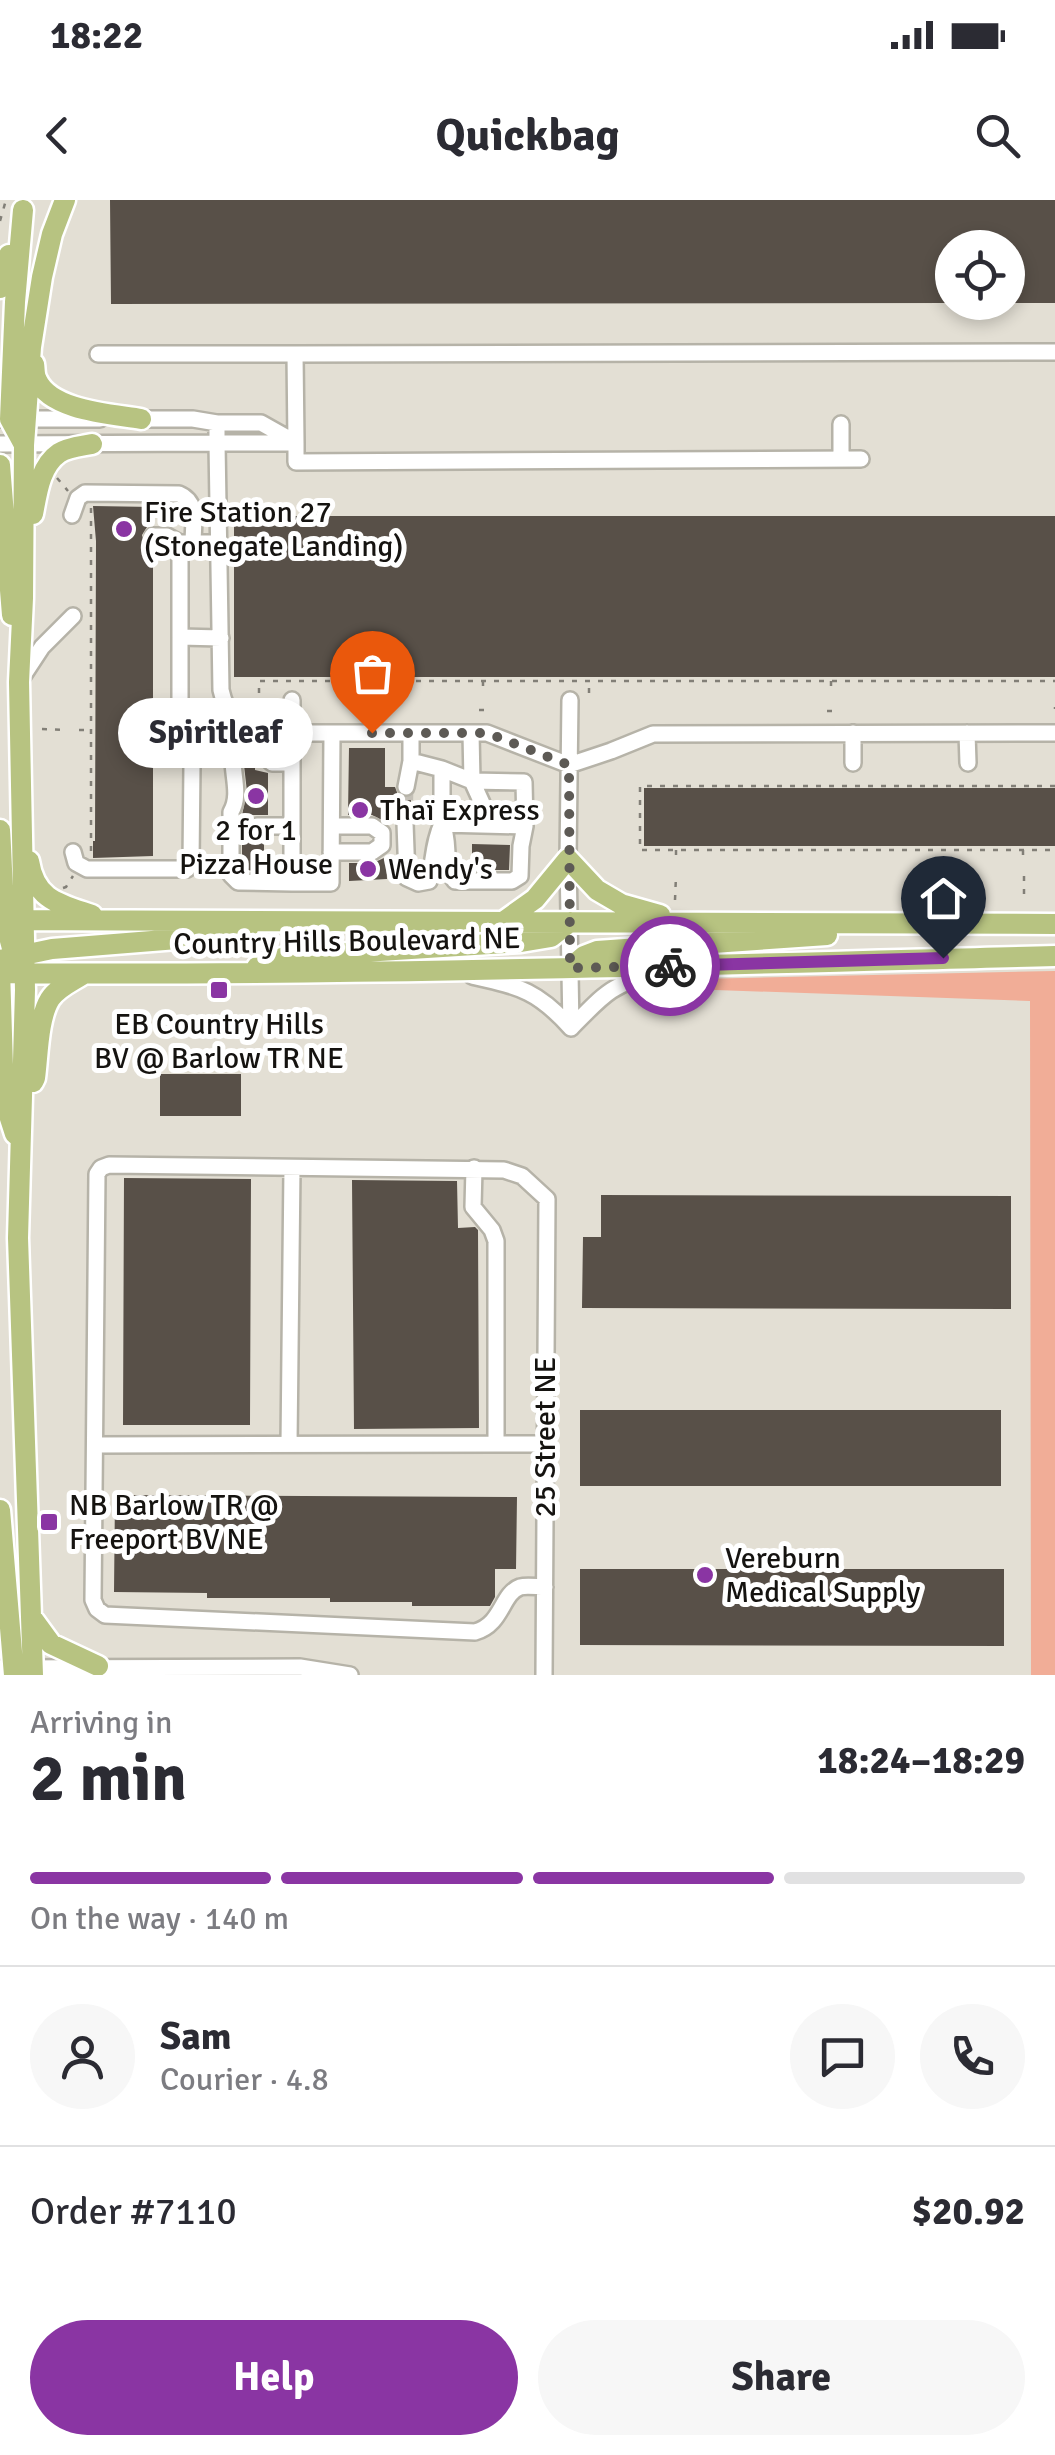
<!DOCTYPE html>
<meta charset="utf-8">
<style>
:root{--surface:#fff;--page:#f7f7f7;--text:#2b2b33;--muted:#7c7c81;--line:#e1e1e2;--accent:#8a35a3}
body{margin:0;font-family:Signika,sans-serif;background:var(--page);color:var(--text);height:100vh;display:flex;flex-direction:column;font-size:38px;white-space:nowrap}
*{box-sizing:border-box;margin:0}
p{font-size:32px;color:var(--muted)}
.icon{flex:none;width:55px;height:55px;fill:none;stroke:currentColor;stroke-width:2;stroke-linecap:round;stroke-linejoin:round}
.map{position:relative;height:1475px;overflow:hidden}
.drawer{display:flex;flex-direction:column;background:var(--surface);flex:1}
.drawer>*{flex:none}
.tools{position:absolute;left:935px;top:30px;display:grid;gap:20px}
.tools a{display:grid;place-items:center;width:90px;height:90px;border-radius:50%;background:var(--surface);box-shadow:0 5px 15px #0003;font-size:50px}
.pin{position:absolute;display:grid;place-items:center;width:85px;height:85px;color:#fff;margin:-102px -42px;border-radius:50% 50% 50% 0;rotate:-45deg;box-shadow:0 0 10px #0007}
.pin .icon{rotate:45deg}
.courier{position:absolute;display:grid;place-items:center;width:100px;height:100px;margin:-50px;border:8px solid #8a35a3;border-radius:50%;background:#fff;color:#222;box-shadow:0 2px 12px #0007}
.bubble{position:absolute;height:70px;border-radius:35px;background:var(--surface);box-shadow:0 5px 15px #0003;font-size:32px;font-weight:800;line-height:70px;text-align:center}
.head em{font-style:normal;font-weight:800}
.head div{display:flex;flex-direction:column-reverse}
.head{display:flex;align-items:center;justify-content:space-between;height:170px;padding:0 30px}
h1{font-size:65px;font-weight:800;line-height:75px}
.bar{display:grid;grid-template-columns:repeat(4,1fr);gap:15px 10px;align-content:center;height:120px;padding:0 30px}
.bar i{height:12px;border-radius:8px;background:var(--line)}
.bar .active{background:var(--accent)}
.bar p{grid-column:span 4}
.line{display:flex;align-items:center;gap:25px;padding:0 30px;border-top:2px solid var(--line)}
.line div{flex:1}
.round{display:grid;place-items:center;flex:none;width:105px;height:105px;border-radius:52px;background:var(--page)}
.cta{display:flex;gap:20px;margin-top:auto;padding:20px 30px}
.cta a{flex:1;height:115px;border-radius:60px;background:var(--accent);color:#fff;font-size:40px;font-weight:800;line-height:115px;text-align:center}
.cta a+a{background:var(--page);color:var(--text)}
.status{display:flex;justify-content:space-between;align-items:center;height:70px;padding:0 50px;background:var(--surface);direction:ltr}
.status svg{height:28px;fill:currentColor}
header{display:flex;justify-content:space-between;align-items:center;height:130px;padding:0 30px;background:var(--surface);font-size:45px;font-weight:800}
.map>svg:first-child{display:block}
.green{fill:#f1ad97}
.building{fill:#585048}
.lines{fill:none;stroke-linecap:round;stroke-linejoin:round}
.minor-tunnel{stroke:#c4c0b7;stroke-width:15;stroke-dasharray:15 8;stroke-linecap:butt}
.minor-casing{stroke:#b6b3a8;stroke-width:20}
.major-casing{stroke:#fff;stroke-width:25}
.path{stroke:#827f77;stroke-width:2.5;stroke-dasharray:5 8;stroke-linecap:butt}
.minor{stroke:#fff;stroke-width:15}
.major{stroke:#b7c381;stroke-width:20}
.done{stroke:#5d5a55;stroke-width:10;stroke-dasharray:0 18}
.route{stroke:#8a35a3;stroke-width:12}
.poi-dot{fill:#8a35a3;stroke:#fff;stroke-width:4}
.labels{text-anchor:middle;stroke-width:10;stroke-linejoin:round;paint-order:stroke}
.poi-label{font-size:30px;fill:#151310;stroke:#fff;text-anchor:start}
.street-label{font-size:30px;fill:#151310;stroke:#fff}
</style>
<div class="status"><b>18:22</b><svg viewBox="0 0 49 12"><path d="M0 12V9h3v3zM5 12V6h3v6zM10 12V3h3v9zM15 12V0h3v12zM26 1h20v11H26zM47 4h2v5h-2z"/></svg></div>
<header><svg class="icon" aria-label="back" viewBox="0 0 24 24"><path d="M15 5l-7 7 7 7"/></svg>Quickbag<svg class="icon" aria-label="search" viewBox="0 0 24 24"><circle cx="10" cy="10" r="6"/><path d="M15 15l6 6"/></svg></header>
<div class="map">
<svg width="1055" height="1475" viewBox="0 0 1055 1475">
<rect width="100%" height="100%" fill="#e3dfd4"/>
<!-- green -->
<path class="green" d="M1055,771V1475H1031L1030,801L632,787L653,780Z"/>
<!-- building -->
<path class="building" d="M110,0H1055V103H1008V48H952V103L111,104Z
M93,306L153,307V325L147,327L142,335L144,342L153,347V656L93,658V641H95L96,341Z
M234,316H1055V477H234Z
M349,548H385V587H395L398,595L403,598L411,597V614L400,613L394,621H384L372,615H348Z
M244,565H255V570L268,573V615H242L247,592Z
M644,588H1055V646H644Z
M242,635L264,637V671L242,670Z
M472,644L510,645L509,670H472Z
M384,658H386L387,679L349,681V663H373Z
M160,874H241V916H160Z
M124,978L251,979L250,1225H123Z
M352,980L457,981L458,1028L475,1027L478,1030L479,1228L354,1229Z
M601,995L1011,996V1109L582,1108L583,1037H601Z
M580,1210H1001V1286H580Z
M115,1295L517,1297L516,1369H495V1397L490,1406H412V1402H330V1398H207V1393L114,1392Z
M580,1369H1004V1446L580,1445Z"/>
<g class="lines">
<!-- minor-tunnel -->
<path class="minor-tunnel" d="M405,623L406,587"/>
<defs>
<path id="minor" d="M98,154H295
M0,219H100
M217,223H261L293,241
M841,224V259
M296,243L295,154L1055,152
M0,244L217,243V223L193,219H133
M861,259L296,262V243H217L221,490C227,516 234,521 258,533H487L569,565L611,551L653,534L1055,533
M72,315L78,298L85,293L179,294C199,302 193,325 193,343
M153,336H167L180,343H220
M180,437L221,438
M19,482L42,447L73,416
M292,500V683H331L332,533
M570,500L568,659L571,828
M179,533H255
M411,533V561L442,569V624L525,626L524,582L472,581L442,569
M471,533L472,581L482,603
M853,533V563
M967,533L968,563
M406,587L411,561
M405,623L407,678L418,683L429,681C434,661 433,643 442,624
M442,624C451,643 442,665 455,681H512L520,676L521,646L525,626
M257,626H292
M73,652L76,663L87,669H187L191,663L192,564L180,546V343
M331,652H372L382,645V633L372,626H332
M292,683L238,682L231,675V612C241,595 232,575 233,556L242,552H260L272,563H292
M472,776C520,787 537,790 571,828
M571,828C604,794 612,784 658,772
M474,968L473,1007L492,1030L496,1041V1244H545
M289,1244L292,968
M96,1245L496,1244
M0,1468L300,1467L350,1475
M544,1475L547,999L522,976L504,970L109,965L101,968L97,974L93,1400L97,1409L105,1415L475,1432C503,1424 501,1394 520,1387C527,1385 537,1387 545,1387"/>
<path id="major" d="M23,10L15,102L10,219L23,243
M0,88L9,55
M34,164C35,169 34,175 37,180C51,211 112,214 141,219
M0,265L12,415
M33,314C37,293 40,266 59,253C68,247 82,246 92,244
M0,630C3,668 1,736 20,767
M29,661C35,700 59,704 92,715
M0,720L1055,724
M503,722L535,699L568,659L597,690L621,704L660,715
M0,760L52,749L227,735L248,729
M257,767L285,757L521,742L551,737L570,722
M570,768L584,756L597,751L827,735
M0,769L4,900L15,934
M0,773C352,776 703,765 1055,756
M33,882L35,878C38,856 38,818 50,799C57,788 71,782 82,775
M0,1310L14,1475
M32,1418L51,1444L98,1466
M33,1475L18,1038L25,790L19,482L23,398L24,245L31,147L42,77L52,34L65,0"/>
</defs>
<!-- minor casing -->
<use href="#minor" class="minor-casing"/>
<!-- major casing -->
<use href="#major" class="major-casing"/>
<!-- path -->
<path class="path" d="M0,21L6,0
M57,278L68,291
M91,308V655
M483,481V493
M831,481V493
M259,493V481H1055
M589,493V481
M262,507V517
M1055,507V509
M479,510H488
M827,511H835
M42,529L65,530
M79,530H91
M1055,586H640V650H1055
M676,650V662
M1023,650V662
M1024,676V700
M63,688L66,687L73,676
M675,700L676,676"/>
<!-- minor -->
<use href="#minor" class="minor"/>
<!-- major -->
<use href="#major" class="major"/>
</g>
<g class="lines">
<!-- done -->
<path class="done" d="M372,533H487L569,565L570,768L670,766"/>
<!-- route -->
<path class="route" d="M670,766L943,758"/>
</g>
<!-- markers -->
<g class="poi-dot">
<circle cx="124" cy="329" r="10"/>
<circle cx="256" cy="596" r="10"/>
<circle cx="360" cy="610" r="10"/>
<circle cx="368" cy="669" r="10"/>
<rect x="209" y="780" width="20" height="20" rx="5"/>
<rect x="39" y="1312" width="20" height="20" rx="5"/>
<circle cx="705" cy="1375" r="10"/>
</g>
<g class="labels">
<!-- poi labels -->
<g class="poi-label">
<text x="144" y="322">Fire Station 27<tspan x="144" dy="34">(Stonegate Landing)</tspan></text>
<text x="380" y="620">Thaï Express</text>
<text x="256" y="640" text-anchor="middle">2 for 1<tspan x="256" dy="34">Pizza House</tspan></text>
<text x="388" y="679">Wendy's</text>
<text x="219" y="834" text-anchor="middle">EB Country Hills<tspan x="219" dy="34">BV @ Barlow TR NE</tspan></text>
<text x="69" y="1315">NB Barlow TR @<tspan x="69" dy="34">Freeport BV NE</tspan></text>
<text x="725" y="1368">Vereburn<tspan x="725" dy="34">Medical Supply</tspan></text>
</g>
<!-- street labels -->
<g class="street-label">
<text transform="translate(347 741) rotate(-1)" y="10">Country Hills Boulevard NE</text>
<text transform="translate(545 1237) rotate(-90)" y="10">25 Street NE</text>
</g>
</g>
</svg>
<div class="tools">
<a><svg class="icon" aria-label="locate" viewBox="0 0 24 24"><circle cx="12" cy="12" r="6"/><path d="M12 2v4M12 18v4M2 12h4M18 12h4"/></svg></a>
</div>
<div class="pin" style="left:372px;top:533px;background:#ea580c"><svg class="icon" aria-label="bag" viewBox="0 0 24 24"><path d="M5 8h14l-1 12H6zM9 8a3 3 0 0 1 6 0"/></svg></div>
<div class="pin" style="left:943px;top:758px;background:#1f2937"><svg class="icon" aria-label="home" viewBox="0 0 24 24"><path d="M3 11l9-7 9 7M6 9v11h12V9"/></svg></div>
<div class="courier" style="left:670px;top:766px"><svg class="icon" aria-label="bike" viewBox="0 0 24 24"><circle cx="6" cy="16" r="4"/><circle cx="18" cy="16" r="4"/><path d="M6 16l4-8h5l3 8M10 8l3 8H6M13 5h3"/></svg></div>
<div class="bubble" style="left:118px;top:498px;width:195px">Spiritleaf</div>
</div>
<section class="drawer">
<div class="head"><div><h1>2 min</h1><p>Arriving in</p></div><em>18:24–18:29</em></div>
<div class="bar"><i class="active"></i><i class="active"></i><i class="active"></i><i></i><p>On the way · 140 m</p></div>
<div class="line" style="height:180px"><a class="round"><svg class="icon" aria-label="person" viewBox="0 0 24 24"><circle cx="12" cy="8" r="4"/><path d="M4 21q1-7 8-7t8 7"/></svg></a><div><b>Sam</b><p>Courier · 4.8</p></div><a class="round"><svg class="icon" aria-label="chat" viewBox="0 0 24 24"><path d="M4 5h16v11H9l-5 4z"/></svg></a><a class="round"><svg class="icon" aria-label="phone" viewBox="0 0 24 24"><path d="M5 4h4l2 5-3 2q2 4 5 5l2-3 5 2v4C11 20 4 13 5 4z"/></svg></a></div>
<div class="line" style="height:130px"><div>Order #7110</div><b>$20.92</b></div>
<div class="cta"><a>Help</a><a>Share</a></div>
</section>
